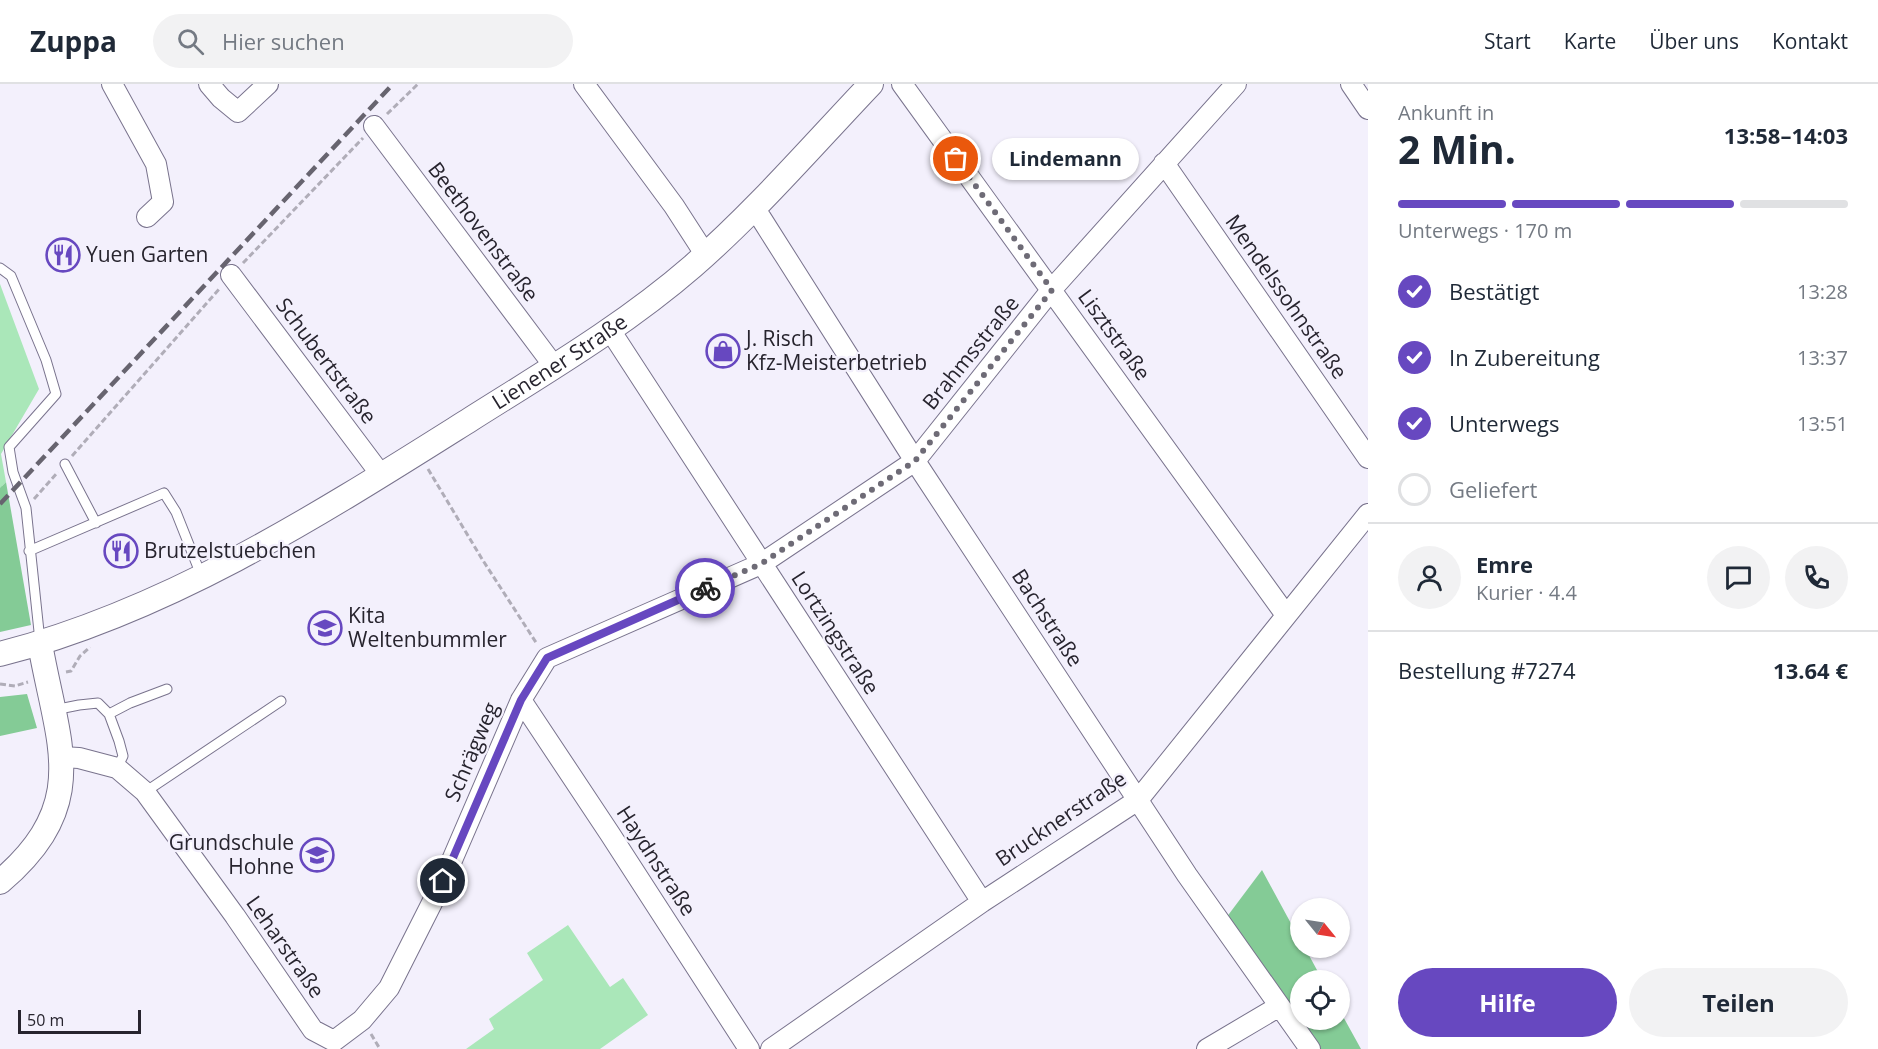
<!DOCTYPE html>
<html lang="de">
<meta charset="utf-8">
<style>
:root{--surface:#fff;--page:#f2f2f3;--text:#1f2937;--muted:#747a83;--line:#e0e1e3;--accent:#6748c0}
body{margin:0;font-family:"Open Sans",sans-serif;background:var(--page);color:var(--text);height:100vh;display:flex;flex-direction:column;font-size:22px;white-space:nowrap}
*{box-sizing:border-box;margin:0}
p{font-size:20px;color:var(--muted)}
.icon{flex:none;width:33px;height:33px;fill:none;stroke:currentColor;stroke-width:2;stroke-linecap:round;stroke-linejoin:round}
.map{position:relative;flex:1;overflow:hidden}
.side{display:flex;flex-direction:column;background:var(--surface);width:510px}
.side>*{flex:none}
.needle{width:39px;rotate:120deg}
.fabs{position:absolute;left:1290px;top:814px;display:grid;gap:12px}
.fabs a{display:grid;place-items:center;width:60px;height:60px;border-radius:50%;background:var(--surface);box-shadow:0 2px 4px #0004;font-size:30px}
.scale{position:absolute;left:18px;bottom:15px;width:123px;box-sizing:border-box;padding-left:6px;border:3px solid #27242e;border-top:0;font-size:16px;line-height:21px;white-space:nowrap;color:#27242e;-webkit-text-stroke:4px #f3f0fc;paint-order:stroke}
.pin{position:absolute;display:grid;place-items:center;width:51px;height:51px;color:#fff;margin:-26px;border:3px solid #fff;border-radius:50%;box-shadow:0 2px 6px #0007}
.courier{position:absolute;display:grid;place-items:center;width:60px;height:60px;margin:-30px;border:4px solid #6748c0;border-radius:50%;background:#fff;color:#222;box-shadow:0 2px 8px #0007}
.bubble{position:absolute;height:42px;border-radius:21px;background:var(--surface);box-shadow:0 2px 4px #0004;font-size:20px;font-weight:700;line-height:42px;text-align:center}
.headline em{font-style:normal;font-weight:700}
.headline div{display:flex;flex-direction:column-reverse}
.headline{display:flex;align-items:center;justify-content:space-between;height:102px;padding:0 30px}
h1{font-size:39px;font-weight:700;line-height:45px}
.bar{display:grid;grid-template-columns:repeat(4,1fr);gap:9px 6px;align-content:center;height:72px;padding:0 30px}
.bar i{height:8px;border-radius:4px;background:var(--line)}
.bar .on{background:var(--accent)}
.bar p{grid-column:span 4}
.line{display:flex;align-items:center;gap:15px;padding:0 30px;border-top:2px solid var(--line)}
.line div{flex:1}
.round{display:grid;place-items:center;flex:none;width:63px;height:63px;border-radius:32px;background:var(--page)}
ol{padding:0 30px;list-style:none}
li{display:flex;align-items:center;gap:18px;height:66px}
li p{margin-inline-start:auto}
li .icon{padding:6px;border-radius:50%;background:var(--accent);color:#fff;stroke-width:4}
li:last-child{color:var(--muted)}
li i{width:33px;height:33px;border:3px solid var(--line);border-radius:50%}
.action{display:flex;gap:12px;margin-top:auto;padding:12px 30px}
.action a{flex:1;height:69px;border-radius:36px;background:var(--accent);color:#fff;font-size:24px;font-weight:700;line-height:69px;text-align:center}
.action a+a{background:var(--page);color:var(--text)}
header{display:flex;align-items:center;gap:36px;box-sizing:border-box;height:84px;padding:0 30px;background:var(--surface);border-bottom:2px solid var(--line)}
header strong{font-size:28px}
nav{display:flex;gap:33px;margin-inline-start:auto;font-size:21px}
.search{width:420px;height:54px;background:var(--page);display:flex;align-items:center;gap:15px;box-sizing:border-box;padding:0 21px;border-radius:33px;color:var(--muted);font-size:22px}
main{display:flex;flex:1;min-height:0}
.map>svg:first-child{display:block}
.green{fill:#aae7b9}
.forest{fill:#84cb96}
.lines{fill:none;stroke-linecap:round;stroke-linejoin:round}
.service-casing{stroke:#79738d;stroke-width:11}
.minor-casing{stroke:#79738d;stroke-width:22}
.tertiary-casing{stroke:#79738d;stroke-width:26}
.path{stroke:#b0adb8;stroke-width:3;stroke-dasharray:6 3;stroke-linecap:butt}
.service{stroke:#fff;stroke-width:9}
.minor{stroke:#fff;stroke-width:20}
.tertiary{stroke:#fff;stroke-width:24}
.rail{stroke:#67646f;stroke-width:4.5;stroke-dasharray:12 6;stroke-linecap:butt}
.done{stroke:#6e6b76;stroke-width:6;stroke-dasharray:0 10.8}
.route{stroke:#6748c0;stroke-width:8}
.labels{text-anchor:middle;stroke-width:4.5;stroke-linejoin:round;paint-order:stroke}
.street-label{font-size:21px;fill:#27242e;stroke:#f3f0fc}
.poi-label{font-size:21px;fill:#27242e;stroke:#f3f0fc;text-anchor:start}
</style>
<header>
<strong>Zuppa</strong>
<div class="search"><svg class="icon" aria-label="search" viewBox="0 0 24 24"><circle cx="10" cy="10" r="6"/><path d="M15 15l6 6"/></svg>Hier suchen</div>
<nav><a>Start</a><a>Karte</a><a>Über uns</a><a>Kontakt</a></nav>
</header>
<main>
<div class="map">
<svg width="1368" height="965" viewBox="0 0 1368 965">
<rect width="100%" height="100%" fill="#f3f0fc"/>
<!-- green -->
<path class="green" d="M0,200L39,305L1,370L6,398L2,402L0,543Z
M568,841L610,903L623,894L648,931L600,965H466L494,945L489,935L543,896L527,869Z"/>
<!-- forest -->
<path class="forest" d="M6,398L31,541L0,548V404Z
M27,610L37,644L0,652V613Z
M1262,786L1300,856V864H1305L1323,897H1300V936H1340V927L1361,965H1321L1226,834Z"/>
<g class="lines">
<defs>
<path id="service" d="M0,184L11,192L46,276L56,310L9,363L13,388L26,424L40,557
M65,380L96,439
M29,467L164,409L176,428L201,491
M54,626L79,621L98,619L109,630L119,657L123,672L117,684
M109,630L130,619L167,605
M145,708L281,617"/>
<path id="minor" d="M112,0L156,80L163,118L147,133
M209,0L221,14L238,28L268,0
M584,0L674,122L705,170
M902,0L1286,531
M1351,0L1368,25
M374,42L554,282
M1164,79L1368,374
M753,124L761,134L915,377L1187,791L1310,965
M231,191L382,392
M610,246L982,818
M521,616L610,750L749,965
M62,673L79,674L117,684L145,708L235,832L313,946L334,957L362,936L389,904L443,797L521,616L547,574L761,480L915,377L1052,205L1236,0
M771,965L982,818L1138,716L1368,430
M1207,965L1278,923"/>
<g id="tertiary">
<path id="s1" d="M0,570C171,526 323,428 471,335C547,287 625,241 693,182C757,126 813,61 871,0"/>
<path d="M0,798C92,719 58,662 40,560"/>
</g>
</defs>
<!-- service casing -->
<use href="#service" class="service-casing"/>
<!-- minor casing -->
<use href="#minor" class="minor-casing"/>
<!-- tertiary casing -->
<use href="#tertiary" class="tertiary-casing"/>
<!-- path -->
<path class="path" d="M387,30L418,0
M243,179L363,54
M72,372L220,204
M428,385L482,475L537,560
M34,415L58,388
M66,588L71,587L80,572L90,563
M0,600L15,602L28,598
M371,950L380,965"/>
<!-- service -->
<use href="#service" class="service"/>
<!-- minor -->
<use href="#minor" class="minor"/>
<!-- tertiary -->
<use href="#tertiary" class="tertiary"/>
<!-- rail -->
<path class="rail" d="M0,420L393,0"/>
</g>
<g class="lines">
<!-- done -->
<path class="done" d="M705,504L761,480L915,377L1052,206L956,75"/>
<!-- route -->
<path class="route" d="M443,797L521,616L547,574L705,504"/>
</g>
<!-- icons -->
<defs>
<symbol id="restaurant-ring" viewBox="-11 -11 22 22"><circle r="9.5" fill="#f3f0fc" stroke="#6748c0" stroke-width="1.5"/><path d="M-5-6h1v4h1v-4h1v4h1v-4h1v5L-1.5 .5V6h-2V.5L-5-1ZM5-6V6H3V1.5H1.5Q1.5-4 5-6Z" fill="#6748c0"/></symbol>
<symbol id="shop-ring" viewBox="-11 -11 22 22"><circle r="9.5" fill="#f3f0fc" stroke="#6748c0" stroke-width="1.5"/><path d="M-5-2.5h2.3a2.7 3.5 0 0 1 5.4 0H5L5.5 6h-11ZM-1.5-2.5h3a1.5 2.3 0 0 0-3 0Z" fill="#6748c0"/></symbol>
<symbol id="school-ring" viewBox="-11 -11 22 22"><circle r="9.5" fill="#f3f0fc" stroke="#6748c0" stroke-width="1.5"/><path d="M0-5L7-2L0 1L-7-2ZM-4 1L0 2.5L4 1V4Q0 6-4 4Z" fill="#6748c0"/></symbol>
</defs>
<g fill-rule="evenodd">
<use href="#restaurant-ring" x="44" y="152" width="38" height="38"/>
<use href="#shop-ring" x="704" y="248" width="38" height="38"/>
<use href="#restaurant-ring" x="102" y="448" width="38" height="38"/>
<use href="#school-ring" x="306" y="525" width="38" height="38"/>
<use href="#school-ring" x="298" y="752" width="38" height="38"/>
</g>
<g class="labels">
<!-- street labels -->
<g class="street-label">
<text transform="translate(483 148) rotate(53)" y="7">Beethovenstraße</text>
<text transform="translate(1286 213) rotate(55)" y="7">Mendelssohnstraße</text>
<text transform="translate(1114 251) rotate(54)" y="7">Lisztstraße</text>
<text transform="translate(971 269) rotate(-51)" y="7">Brahmsstraße</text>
<text transform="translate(326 277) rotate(53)" y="7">Schubertstraße</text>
<text dy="7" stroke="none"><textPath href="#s1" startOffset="634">Lienener Straße</textPath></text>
<text transform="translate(1047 534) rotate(57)" y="7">Bachstraße</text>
<text transform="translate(835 549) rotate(57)" y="7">Lortzingstraße</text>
<text transform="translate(472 668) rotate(-67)" y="7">Schrägweg</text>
<text transform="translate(1061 735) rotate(-34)" y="7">Brucknerstraße</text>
<text transform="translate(656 777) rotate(57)" y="7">Haydnstraße</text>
<text transform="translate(285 863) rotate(55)" y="7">Leharstraße</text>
</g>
<!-- poi labels -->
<g class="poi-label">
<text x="86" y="178">Yuen Garten</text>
<text x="746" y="262">J. Risch<tspan x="746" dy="24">Kfz-Meisterbetrieb</tspan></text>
<text x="144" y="474">Brutzelstuebchen</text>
<text x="348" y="539">Kita<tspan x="348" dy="24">Weltenbummler</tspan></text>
<text x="294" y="766" text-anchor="end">Grundschule<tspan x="294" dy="24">Hohne</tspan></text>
</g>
</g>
</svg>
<div class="fabs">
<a><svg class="needle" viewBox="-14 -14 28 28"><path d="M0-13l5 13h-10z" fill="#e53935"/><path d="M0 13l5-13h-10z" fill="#747a83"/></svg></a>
<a><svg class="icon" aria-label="locate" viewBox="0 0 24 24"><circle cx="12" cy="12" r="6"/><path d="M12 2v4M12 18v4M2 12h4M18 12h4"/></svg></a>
</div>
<div class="scale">50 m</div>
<div class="pin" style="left:956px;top:75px;background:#ea580c"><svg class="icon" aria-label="bag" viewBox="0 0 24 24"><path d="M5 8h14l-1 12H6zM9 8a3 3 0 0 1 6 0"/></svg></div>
<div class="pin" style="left:443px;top:797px;background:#1f2937"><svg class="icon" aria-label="home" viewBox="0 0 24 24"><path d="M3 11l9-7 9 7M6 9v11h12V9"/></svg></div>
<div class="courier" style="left:705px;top:504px"><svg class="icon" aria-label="bike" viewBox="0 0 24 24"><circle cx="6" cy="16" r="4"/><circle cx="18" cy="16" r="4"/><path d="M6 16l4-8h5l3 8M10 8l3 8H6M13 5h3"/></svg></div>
<div class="bubble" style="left:992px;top:54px;width:147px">Lindemann</div>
</div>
<section class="side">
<div class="headline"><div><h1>2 Min.</h1><p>Ankunft in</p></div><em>13:58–14:03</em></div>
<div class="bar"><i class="on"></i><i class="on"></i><i class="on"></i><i></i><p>Unterwegs · 170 m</p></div>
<ol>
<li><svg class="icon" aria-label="check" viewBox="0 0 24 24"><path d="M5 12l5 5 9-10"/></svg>Bestätigt<p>13:28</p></li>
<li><svg class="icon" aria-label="check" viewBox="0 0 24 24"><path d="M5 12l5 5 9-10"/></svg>In Zubereitung<p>13:37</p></li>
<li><svg class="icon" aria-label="check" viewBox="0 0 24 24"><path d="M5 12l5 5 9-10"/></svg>Unterwegs<p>13:51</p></li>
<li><i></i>Geliefert</li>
</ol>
<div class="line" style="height:108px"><a class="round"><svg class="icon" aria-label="person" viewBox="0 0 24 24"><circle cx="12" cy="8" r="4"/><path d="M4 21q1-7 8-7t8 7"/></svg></a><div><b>Emre</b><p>Kurier · 4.4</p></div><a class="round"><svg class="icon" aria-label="chat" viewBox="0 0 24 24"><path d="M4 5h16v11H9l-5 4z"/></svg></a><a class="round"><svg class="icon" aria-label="phone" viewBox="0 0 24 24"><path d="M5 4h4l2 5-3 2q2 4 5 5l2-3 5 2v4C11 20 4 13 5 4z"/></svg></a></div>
<div class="line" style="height:78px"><div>Bestellung #7274</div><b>13.64 €</b></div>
<div class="action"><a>Hilfe</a><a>Teilen</a></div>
</section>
</main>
